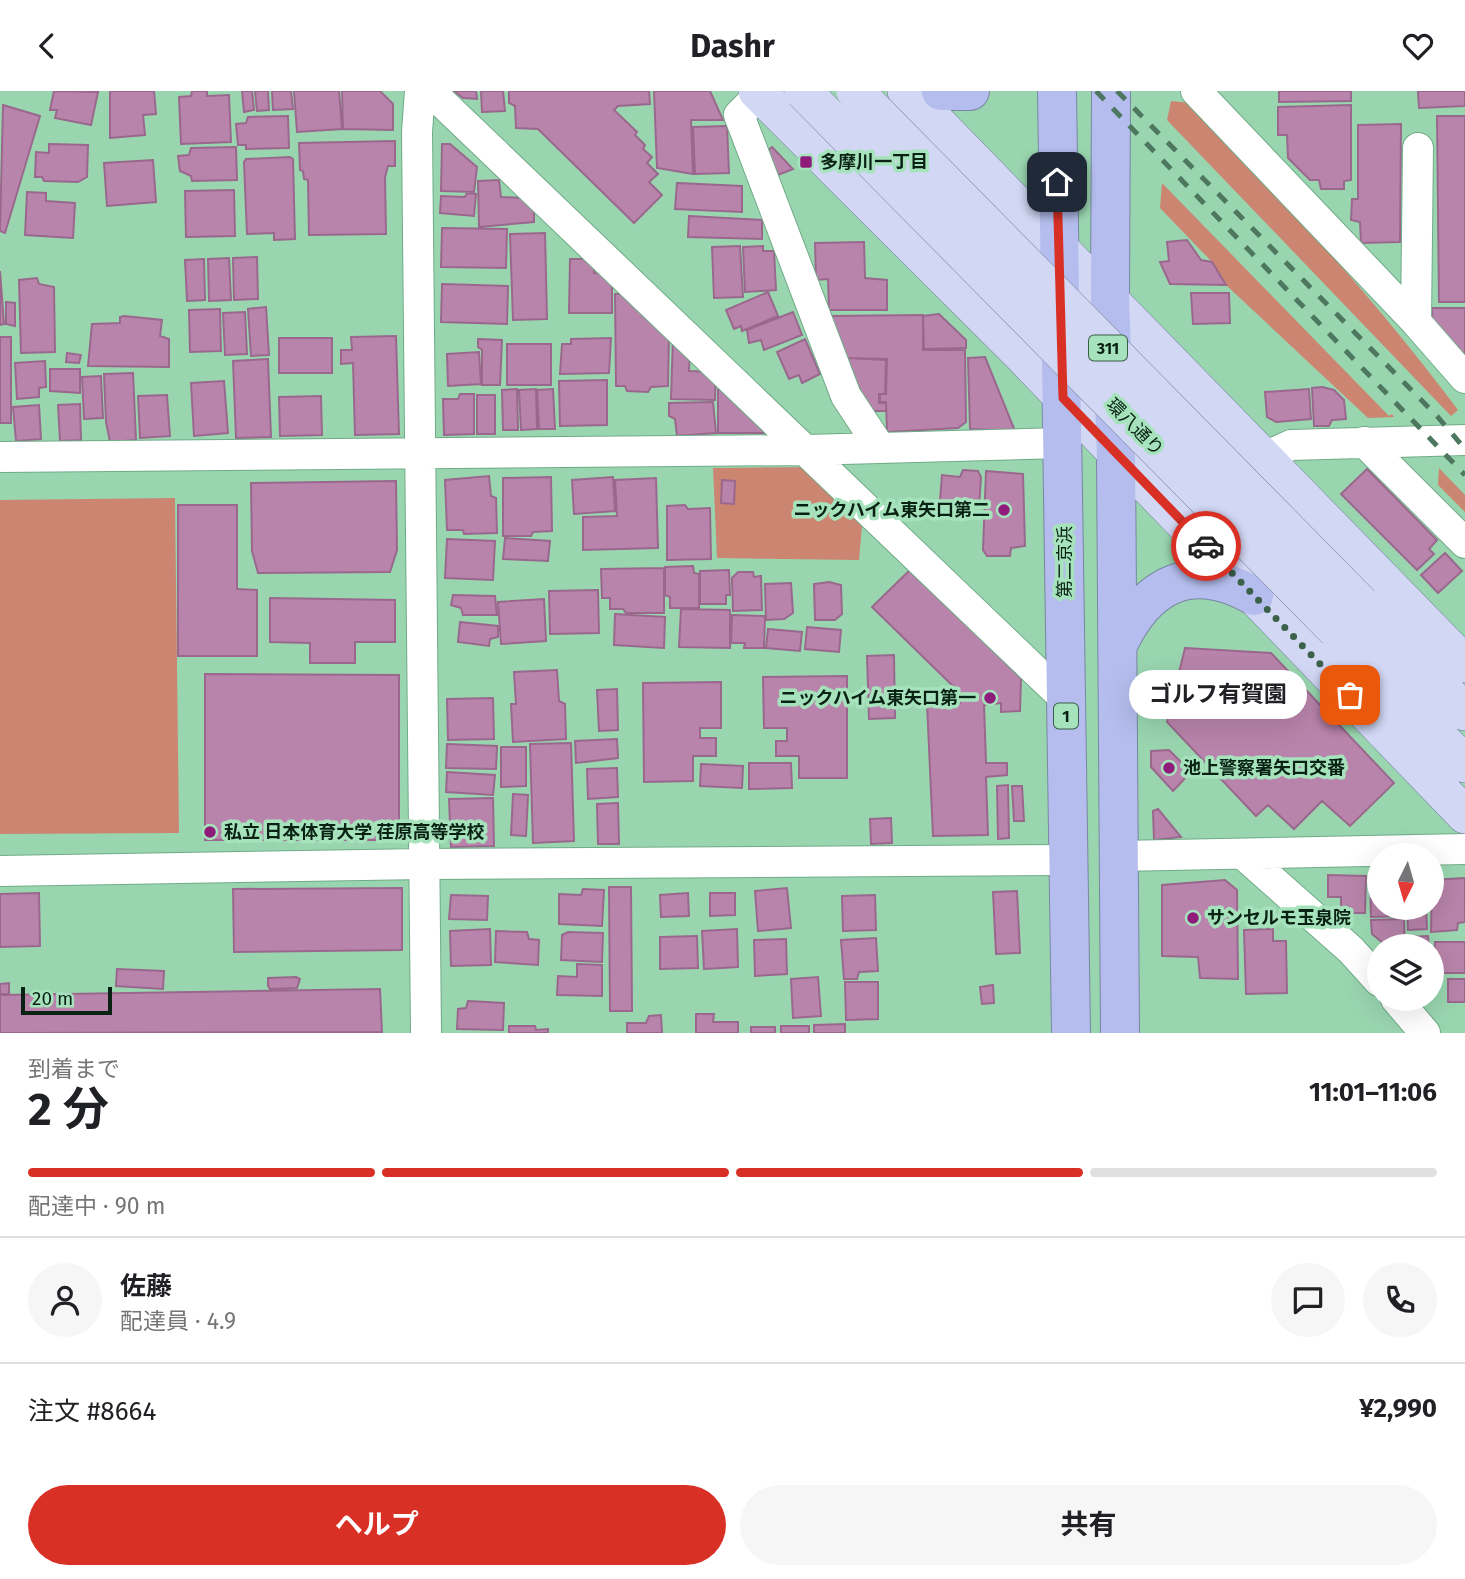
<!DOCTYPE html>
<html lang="ja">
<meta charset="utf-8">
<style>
:root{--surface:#fff;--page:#f6f6f6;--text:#202124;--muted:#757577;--line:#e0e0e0;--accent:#d93025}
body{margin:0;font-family:"Fira Sans","Noto Sans JP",sans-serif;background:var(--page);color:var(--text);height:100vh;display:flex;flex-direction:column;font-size:26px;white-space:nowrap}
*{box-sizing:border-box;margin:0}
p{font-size:23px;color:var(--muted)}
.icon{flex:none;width:38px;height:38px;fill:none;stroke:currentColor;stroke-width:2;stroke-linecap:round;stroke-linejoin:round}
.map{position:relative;height:942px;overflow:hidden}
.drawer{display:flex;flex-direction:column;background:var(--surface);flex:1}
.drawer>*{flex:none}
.needle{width:46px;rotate:185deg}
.controls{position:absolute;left:1367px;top:752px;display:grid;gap:14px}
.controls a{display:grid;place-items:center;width:77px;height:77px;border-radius:50%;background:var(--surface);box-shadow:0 7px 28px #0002;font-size:35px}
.scale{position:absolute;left:21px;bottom:18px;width:91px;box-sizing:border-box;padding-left:7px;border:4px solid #092214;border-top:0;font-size:19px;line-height:24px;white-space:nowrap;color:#092214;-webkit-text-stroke:5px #a6e3bc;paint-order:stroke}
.pin{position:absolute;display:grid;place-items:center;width:60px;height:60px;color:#fff;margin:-30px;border-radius:14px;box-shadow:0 4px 10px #0006}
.courier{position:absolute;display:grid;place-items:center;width:70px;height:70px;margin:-35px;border:5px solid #d93025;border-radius:50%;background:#fff;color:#222;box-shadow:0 2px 9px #0007}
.bubble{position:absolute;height:49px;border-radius:24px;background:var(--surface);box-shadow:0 7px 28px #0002;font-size:23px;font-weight:700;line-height:49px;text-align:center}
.headline em{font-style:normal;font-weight:700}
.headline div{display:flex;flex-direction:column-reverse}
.headline{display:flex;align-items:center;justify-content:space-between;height:119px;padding:0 28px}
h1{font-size:46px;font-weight:700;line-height:52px}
.bar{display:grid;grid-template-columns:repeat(4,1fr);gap:10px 7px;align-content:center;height:84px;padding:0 28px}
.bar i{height:9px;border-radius:5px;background:var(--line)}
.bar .selected{background:var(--accent)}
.bar p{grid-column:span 4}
.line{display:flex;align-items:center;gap:18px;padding:0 28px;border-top:2px solid var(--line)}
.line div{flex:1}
.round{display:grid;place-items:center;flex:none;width:74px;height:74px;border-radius:37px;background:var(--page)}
.button{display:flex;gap:14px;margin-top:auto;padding:14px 28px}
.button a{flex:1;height:80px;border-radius:42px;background:var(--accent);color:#fff;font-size:28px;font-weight:700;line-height:80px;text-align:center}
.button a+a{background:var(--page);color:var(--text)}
header{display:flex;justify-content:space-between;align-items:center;height:91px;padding:0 28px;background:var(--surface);font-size:32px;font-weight:700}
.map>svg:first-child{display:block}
.green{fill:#cc8571}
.building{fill:#b984ab;stroke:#9a688d;stroke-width:2}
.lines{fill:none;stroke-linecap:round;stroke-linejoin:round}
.minor-casing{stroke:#70ab87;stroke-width:32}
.major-casing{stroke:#7887a1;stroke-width:38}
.highway-casing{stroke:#7887a1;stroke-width:40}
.minor{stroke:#fff;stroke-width:30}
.major{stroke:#d2d7f4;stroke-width:37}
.highway{stroke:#b4bded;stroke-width:38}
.rail{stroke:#4d775e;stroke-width:5;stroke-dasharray:12 12;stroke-linecap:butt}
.major-bridge-casing{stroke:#7887a1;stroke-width:38;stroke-linecap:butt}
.major-bridge{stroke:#d2d7f4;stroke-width:37}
.done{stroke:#3b614b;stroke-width:7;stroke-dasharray:0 12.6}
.route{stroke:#d93025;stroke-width:9}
.poi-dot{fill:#8f1b7b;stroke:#a6e3bc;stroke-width:2.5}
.labels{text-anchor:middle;stroke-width:7;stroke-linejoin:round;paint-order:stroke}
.shield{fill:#a6e3bc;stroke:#385c46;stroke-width:2}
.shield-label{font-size:16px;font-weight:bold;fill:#092214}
.poi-label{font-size:18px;font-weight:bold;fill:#092214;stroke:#a6e3bc;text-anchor:start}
.street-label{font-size:18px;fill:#092214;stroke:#a6e3bc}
</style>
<header><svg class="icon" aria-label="back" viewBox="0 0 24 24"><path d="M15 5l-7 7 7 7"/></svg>Dashr<svg class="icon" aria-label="heart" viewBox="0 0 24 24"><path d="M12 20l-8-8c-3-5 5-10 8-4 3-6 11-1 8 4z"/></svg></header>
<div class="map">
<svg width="1465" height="942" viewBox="0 0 1465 942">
<rect width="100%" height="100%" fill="#99d6b0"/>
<!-- green -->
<path class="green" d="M1171,10L1191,12C1285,111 1376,209 1458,319L1451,325L1167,29Z
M1162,92L1389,325L1392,323L1394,326L1368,327L1226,194L1212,171L1160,117Z
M819,376L863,424L859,469L717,467L713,377Z
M1439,377L1465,404V421L1438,394Z
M175,407L179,742L0,743V409Z"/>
<!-- building -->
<path class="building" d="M54,0L98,1L91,34L55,27L57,19H50Z
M110,0H154L156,23L143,24L145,44L110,47Z
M192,0H207V5L229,4L231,51L181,53L179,6L191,5Z
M242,0H252L254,19L244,21Z
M255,0H268L269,19L257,20Z
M272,0H291L293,18L273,19Z
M294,0H339L342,38L297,41Z
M342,0H380L393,13V39L343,38Z
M454,0H476L477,8L463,7Z
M481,0H503L505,20L482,21Z
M509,0H649L650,13L618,15L614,19L637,41L635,44L645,54L643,58L652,66L647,72L658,83L649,91L662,104L634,132L538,38L516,37L515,15L509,12Z
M654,0H710L723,29H691L693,83L657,77Z
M1279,0H1351V10L1279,11Z
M1418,0H1465V15L1419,17Z
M3,14L40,25L5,142L0,140Z
M1351,14V89L1344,90V98H1321L1319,89H1310L1288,67L1287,44H1278V16Z
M288,25L289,57L246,58V54H238L236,33L246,32L248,26Z
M1437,25H1465V211H1439Z
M1401,33L1400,151L1361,152L1360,131L1351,129L1352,108H1358V34Z
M727,35L729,82L695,83L693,36Z
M395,50V75H388L385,86L386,143L309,144L308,89L304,88L303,80L300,79L299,52Z
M49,53L88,54L87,86L78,91L44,90L42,86H35L36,61L49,62Z
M442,53H450L477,76L474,101L441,100Z
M236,56L237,89L192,90L191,85L180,80L178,65L189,64L191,57Z
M772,56L793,78L778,84L767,60Z
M290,66L293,68L295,148L274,149V142L247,143L244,71L246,68Z
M153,69L156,111L107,115L104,72Z
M499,89L501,106L523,107L534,116V131L479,136L478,90Z
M677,92L742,95V121L675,118Z
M234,99L235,145L186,146L185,100Z
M27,101L46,102V110L75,112L73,147L25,144Z
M467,102L476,103L474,125L440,122L441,105L465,106Z
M689,125L762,129V148L688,146Z
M442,137L507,138L506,177L441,176Z
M545,142L547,228L513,229L510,143Z
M1187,149L1201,169L1212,171L1226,194L1170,193L1160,171L1169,170L1167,151Z
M864,151L865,187L887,189V219H829L828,188L816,189L815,152Z
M740,155L743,206L714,207L712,156Z
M763,155V160H774L776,199L745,201L743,156Z
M257,166L258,208L234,209L233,167Z
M229,167L231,209L209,210L208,168Z
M204,168L205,209L187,210L185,169Z
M570,168H594V182L612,183V222H569Z
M0,180L4,233L0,234Z
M37,187L39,193L54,196L55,261L21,262L19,189Z
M442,193L508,195L507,233L441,231Z
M768,201L778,225L742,240L741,235L734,238L726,219Z
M1191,202H1229L1230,232L1193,233Z
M615,203H629L669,241L668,295L651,296L648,301L627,300L625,295H616Z
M6,211L15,212V235L6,233Z
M266,216L269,264L251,265L248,218Z
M1432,217H1465V268L1432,231Z
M220,218L221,260L190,261L189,219Z
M245,221L247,263L225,264L223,222Z
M793,221L802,244L764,259L761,249L749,252L747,239Z
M939,223L966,249V257L924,258L923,225Z
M923,224V259H965L966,331L958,337L887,341L886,311H880V303H886L887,268L846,267L830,225Z
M124,225L162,229L160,245L169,248V276L88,275L92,233L120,232V226Z
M396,245L399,343L355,344L353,272L341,273V259H352L351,246Z
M0,246H11V332H0Z
M673,246L690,259L689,280L716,281L715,309L671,308Z
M279,247H332V282H279Z
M611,247L609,282L560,283L562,253H571V248Z
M478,248L502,249L500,294H482V259L478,256Z
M805,248L820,283L802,292L799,284L789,288L777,261Z
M507,253H551V294H507Z
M479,261L481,293L448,295L447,263Z
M67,262L81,264L79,272L66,271Z
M985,266L1015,340L970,338L968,267Z
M847,267L886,269L885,303H879V312H886V320H867Z
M268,268L271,346L236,347L233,270Z
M45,270L46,296L39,297V306L17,308L15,272Z
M50,278H80V302L50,300Z
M133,282L136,349L110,351L106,331L104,283Z
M101,285L103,327L84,328L82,286Z
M607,289V334L560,335L559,290Z
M224,290L228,342L194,345L191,292Z
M1322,296L1334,299L1344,309L1346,328L1332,329L1329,335H1314L1312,297Z
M517,298L518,339H503L502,299Z
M536,298L537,338L521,339L519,299Z
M553,298L555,338H539L537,299Z
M1309,298L1311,328L1276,331L1267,326L1265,301Z
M718,299H732L765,327V342H718Z
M460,303H474V343L444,344L443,308H458Z
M167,304L170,345L140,347L138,305Z
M477,304H495V343H477Z
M321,305L322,344L280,345L279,306Z
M713,311L716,342L677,345L675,328L669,325V312Z
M80,313L81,349L60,350L58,314Z
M39,314L41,348L16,350L13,316Z
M1367,378L1437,449L1429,458L1434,463L1417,479L1341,403Z
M963,379L978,380L981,386L979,417L948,416V411L940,410L942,384L960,386Z
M986,380L1023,383L1025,455L1011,457L1010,465H987L983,459Z
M489,385L491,405L496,407L497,442L464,443L463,439H447L445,389Z
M551,386L552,440L533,441L531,445H503V387Z
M613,386L615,420L574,423L572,389Z
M656,387L658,457L583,459V426L617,425L615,389Z
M722,389L735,390L734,413L721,412Z
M396,390L397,459L390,481L258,482L252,460L251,392Z
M178,414H237V498L257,499V565H178Z
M685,414L688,418L710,417L711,468L667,469V415Z
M505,447L550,450L548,470L503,468Z
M447,448L495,450L493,489L445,487Z
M1445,462L1462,480L1438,502L1421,484Z
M693,475L694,482L699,483V517H670V506L665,504V476Z
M664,477V522H626L623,518H610V507H602L601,478Z
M911,478L1021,587L1020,620L1001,621V612L984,614L986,672H1007V684L986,686L988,744L933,745L927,612H960V602L872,516Z
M729,479L730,504H726V513H700V480Z
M738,481H753L754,486L761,485L762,519L733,520L732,487Z
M829,491L841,494L842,523L835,529H815L814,493Z
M791,492L793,522L784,528L766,529L765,493Z
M598,499L599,542L550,543L549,500Z
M453,504L495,505L497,524H463L461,517L451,514Z
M270,507L395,509V551H355V572H310V552L270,551Z
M544,508L546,550L501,553L498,511Z
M681,518L730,519V557L679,556Z
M615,523L665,526L664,557L614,554Z
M732,524L765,525L764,557H744L745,552H731Z
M460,531L498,535V546L490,548L489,555L458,551Z
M807,536L841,539L839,561L805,558Z
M768,538L802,541L800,560L766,557Z
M1185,557L1271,562L1394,692L1350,735L1322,710L1294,738L1268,714L1256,725L1167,631Z
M894,564L895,627L869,628L867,565Z
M557,579L559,610L565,613L566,648L513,651L511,613H516L514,581Z
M205,583L399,584V749H205Z
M847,585V687H799V665H776V650H787V637H764L763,586Z
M721,591V637H700V647H716V665H693V690L644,691L643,592Z
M617,598L618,639L599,640L597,599Z
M493,607L494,648L448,649L447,608Z
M617,648L618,667L576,672L575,650Z
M571,652L574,750L533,752L530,653Z
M447,653L497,655L496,678L446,677Z
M501,656H526V695L501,696Z
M1169,659L1191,681L1173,700L1151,676V660Z
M749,672H791L792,697L749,698Z
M701,673L743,675L742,697L700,695Z
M617,677L618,706L588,708L587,678Z
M447,681L495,684L493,704L446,701Z
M1008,694L1009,747L998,748L997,695Z
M1012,695H1022L1024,730H1014Z
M513,703L528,704L526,745L511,744Z
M493,707L494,755L451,756L449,708Z
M618,712L619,753H598L597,713Z
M1158,718L1181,746L1154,749L1153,720Z
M891,727L892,752L871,753L870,728Z
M1328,784L1366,785L1365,822H1348V815H1341V806H1328Z
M1465,787V831L1458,832L1457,839L1431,841L1432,789Z
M1370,788H1379V817H1404V825L1371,826Z
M1225,789L1237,799L1238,888L1200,887L1198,866L1162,865V794Z
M609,796H631L632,920H610Z
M402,797V859L234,861L233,798Z
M787,797L791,837L758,840L755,800Z
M583,798L604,799L602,835L559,833V803L581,804Z
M1017,800L1020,862L996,863L993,801Z
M39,802L40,855L0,856V803Z
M688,802L689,825L661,826L660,804Z
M710,802H735V824L710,825Z
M451,804L488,805L487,829L449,828Z
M875,804L876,839L843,840L842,805Z
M1407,817H1426L1427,838L1408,839Z
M1404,828L1405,856H1388L1372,843L1371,829Z
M490,838L491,874L451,875L450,840Z
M737,838L738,876L704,878L702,840Z
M1273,838V850H1286L1287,902L1246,903L1244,839Z
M496,840L527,841L529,848L539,849L538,874L495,871Z
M568,841L603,842L602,871L561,869L562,844Z
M697,845L698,877L660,878V846Z
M1428,845L1429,856H1408V846Z
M876,847L878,880L859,881L857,888H844L841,849Z
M786,848L787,883L755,885L754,849Z
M1435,851H1465V882H1433Z
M577,873L602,874V905L557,904L558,885L577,886Z
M117,878L164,880L163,898L116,895Z
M296,886L300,888L297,897L270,898L268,895V887Z
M818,886L821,925L793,927L791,888Z
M1448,888H1465V911H1448Z
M845,891H878V928L846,929Z
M9,892V903H0V893Z
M993,894L994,912L982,913L980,896Z
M380,898L382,941L0,942V904Z
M468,910L504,912L503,939L457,938L458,918L466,917Z
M696,923H714L713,931H738V942H696Z
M661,924L662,942H627V932H646L649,925Z
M845,933V942H814V934Z
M509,935H535L536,939L548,938V942H509Z
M781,935H809V942H781Z
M751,936H775V942H751Z"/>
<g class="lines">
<defs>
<path id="minor" d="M420,0L417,41L426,942
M430,0L1066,609
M1196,0L1416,231L1465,287
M760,3L739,24L846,305L879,355
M1416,231L1418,57
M1364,351L1465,452
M0,366L806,359L1064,352
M1250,380L1264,366L1291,354L1465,349
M1118,765L1465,758
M1245,765L1351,859L1379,890
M0,780L424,773L1069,769
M1396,908L1425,942"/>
<path id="major" d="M757,0L1019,261L1465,724
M906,0L1465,573
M1361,513L1465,621
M1336,539L1465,673"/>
<path id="highway" d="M941,0H970
M1057,0L1071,942
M1111,0L1110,210L1116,364L1120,942
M1118,554C1147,492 1192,470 1254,505"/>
</defs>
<!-- minor casing -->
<use href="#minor" class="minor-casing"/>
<!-- major casing -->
<use href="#major" class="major-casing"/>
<!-- highway casing -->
<use href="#highway" class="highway-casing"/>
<!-- minor -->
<use href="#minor" class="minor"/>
<!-- major -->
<use href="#major" class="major"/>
<!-- highway -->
<use href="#highway" class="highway"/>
<!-- rail -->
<path class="rail" d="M1096,0L1465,384
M1117,0L1437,325L1465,358"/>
<defs>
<path id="major-bridge" d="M803,0L1336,539
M855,0L1361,513"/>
</defs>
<!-- major-bridge casing -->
<use href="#major-bridge" class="major-bridge-casing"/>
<!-- major-bridge -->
<use href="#major-bridge" class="major-bridge"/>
</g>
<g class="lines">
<!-- done -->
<path class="done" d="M1206,455L1350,604"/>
<!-- route -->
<path class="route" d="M1057,91L1063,307L1206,455"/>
</g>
<!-- markers -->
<g class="poi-dot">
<rect x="799" y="64" width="14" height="14" rx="3.5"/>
<circle cx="1004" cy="419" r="7"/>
<circle cx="990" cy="607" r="7"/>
<circle cx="1169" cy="677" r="7"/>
<circle cx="210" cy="741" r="7"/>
<circle cx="1193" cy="827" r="7"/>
</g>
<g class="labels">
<!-- shield labels -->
<g class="shield">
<rect x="1089" y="244.5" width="38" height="25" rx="5"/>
<rect x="1054" y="612.5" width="24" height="25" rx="5"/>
</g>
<g class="shield-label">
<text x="1108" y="263">311</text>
<text x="1066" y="631">1</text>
</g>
<!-- poi labels -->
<g class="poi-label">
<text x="820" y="77">多摩川一丁目</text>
<text x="990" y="425" text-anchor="end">ニックハイム東矢口第二</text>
<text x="976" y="613" text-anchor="end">ニックハイム東矢口第一</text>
<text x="1183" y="683">池上警察署矢口交番</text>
<text x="224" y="747">私立 日本体育大学 荏原高等学校</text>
<text x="1207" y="833">サンセルモ玉泉院</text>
</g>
<!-- street labels -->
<g class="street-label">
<text transform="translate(1135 336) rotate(45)" y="6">環八通り</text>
<text transform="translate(1065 471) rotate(-90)" y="6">第二京浜</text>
</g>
</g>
</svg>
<div class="controls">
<a><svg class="needle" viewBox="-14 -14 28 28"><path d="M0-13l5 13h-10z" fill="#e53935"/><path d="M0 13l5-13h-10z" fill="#757577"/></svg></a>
<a><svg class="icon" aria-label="layers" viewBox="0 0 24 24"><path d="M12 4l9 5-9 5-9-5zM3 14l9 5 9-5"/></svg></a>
</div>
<div class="scale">20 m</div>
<div class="pin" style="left:1350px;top:604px;background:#ea580c"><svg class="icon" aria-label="bag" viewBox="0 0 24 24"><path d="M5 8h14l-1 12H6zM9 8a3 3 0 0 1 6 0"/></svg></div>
<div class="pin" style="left:1057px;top:91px;background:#1f2937"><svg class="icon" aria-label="home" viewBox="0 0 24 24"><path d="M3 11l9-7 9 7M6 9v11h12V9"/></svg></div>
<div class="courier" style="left:1206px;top:455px"><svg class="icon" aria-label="car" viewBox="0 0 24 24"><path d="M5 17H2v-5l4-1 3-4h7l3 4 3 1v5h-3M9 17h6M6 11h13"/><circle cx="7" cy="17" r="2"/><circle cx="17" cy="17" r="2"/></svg></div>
<div class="bubble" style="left:1129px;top:579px;width:178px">ゴルフ有賀園</div>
</div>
<section class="drawer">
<div class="headline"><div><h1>2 分</h1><p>到着まで</p></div><em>11:01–11:06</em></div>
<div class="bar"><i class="selected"></i><i class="selected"></i><i class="selected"></i><i></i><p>配達中 · 90 m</p></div>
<div class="line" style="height:126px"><a class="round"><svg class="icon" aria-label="person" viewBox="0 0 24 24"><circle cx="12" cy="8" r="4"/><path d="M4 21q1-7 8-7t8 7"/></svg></a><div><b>佐藤</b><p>配達員 · 4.9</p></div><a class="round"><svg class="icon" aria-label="chat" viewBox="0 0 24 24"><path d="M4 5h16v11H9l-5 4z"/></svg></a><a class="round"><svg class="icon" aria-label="phone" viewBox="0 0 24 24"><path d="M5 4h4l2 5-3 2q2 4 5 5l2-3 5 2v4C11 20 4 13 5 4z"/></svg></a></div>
<div class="line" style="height:91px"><div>注文 #8664</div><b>¥2,990</b></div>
<div class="button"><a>ヘルプ</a><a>共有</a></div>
</section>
